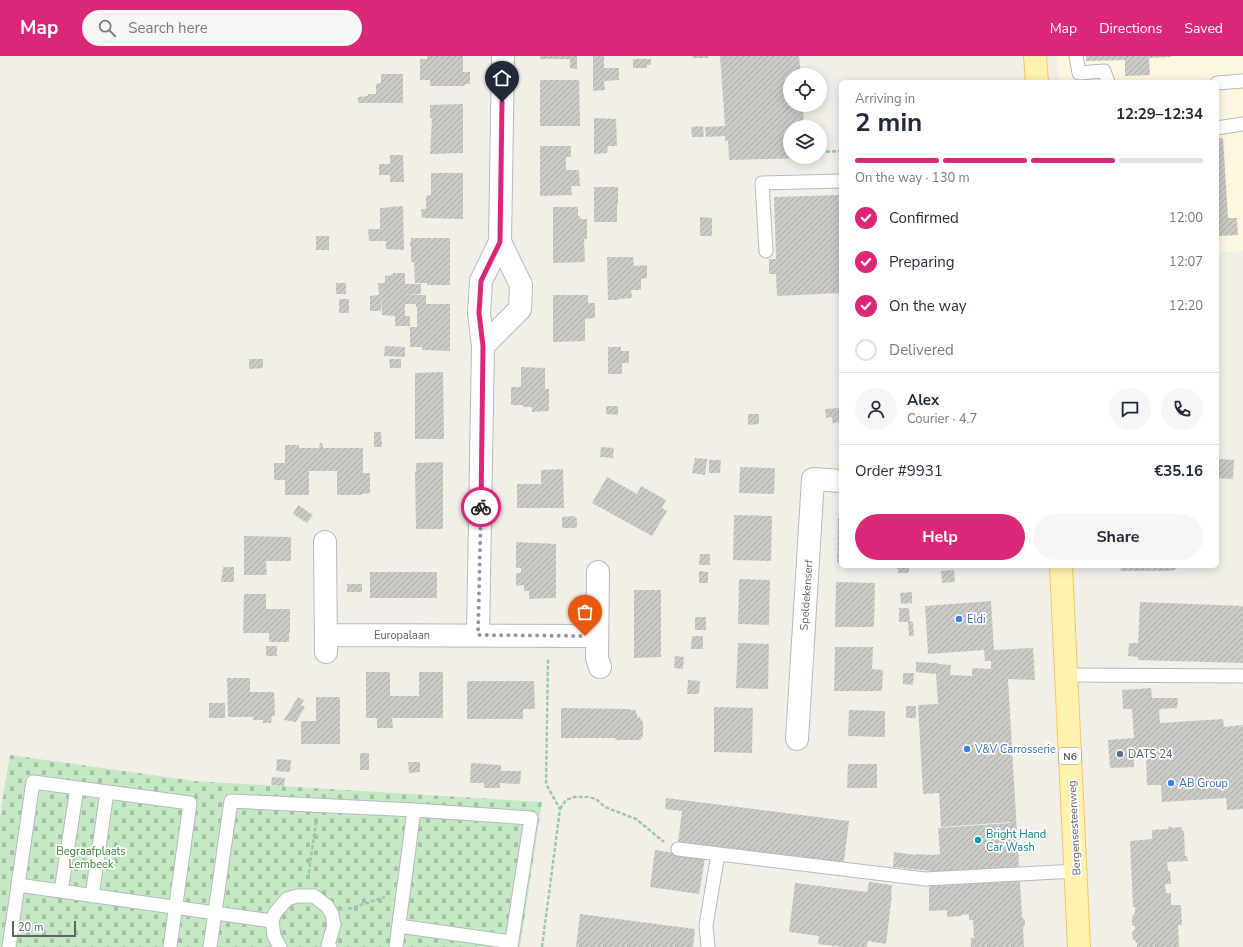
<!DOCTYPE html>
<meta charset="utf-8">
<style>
:root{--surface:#fff;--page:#f6f6f7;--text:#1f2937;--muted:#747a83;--line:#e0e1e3;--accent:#db2777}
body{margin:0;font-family:"Nunito Sans",sans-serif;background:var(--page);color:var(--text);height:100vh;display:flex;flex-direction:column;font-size:15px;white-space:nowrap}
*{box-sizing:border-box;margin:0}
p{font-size:13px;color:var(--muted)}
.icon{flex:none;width:22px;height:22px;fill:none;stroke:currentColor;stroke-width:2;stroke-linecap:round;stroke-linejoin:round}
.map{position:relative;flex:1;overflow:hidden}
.details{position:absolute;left:839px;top:24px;width:380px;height:488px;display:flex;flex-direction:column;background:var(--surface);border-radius:6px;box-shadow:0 2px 10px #0003}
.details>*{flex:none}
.controls{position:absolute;left:783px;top:12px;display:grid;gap:8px}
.controls a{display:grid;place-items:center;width:44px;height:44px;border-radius:50%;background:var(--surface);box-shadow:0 2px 10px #0003;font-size:20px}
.scale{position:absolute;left:12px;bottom:10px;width:64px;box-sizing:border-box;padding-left:4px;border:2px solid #5f6368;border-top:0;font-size:11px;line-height:14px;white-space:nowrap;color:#5f6368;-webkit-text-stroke:3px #fff;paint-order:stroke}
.pin{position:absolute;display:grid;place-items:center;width:34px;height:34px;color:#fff;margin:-41px -17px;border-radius:50% 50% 50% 0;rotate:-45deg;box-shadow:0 0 4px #0007}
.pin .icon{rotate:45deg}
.courier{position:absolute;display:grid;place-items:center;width:40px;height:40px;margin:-20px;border:3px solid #db2777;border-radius:50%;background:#fff;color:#222;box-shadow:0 1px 5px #0007}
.summary em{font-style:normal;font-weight:700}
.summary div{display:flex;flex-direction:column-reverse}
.summary{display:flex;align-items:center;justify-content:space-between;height:68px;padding:0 16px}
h1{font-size:26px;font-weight:700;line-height:30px}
.bar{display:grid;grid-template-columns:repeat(4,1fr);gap:6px 4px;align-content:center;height:48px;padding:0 16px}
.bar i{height:5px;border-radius:3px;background:var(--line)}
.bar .active{background:var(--accent)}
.bar p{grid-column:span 4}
.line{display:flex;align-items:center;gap:10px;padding:0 16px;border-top:1px solid var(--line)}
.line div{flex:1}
.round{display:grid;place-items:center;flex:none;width:42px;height:42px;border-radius:21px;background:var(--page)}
ol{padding:0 16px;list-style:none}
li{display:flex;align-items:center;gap:12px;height:44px}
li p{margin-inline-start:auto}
li .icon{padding:4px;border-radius:50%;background:var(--accent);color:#fff;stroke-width:4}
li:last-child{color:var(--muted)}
li i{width:22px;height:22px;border:2px solid var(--line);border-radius:50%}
.cta{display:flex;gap:8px;margin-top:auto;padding:8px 16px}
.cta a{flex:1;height:46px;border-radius:24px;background:var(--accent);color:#fff;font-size:16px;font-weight:700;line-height:46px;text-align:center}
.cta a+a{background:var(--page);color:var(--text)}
header{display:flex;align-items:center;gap:24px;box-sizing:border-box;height:56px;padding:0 20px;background:var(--accent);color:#fff}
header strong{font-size:19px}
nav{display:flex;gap:22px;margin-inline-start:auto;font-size:14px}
.search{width:280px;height:36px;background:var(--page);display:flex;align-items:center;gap:10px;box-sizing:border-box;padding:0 14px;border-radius:22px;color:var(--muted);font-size:15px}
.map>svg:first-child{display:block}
.commercial{fill:#fef7e0}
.cemetery{fill:url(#cemetery-stones)}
.building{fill:url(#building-hatch)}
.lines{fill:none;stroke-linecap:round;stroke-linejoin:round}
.lane-casing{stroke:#b5b8bc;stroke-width:15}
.street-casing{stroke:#b5b8bc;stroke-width:24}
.primary-casing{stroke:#f2c960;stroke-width:24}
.path{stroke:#9cc7a9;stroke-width:2.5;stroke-dasharray:4 2;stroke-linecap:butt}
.lane{stroke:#fff;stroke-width:13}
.street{stroke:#fff;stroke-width:22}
.primary{stroke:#fff2af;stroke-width:22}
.done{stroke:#929495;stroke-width:4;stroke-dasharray:0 7.2}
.route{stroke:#db2777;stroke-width:5}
.shop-dot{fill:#3f7fe0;stroke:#fff;stroke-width:1.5}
.service-dot{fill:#5c6f8a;stroke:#fff;stroke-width:1.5}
.culture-dot{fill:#0f9aa8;stroke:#fff;stroke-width:1.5}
.labels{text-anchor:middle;stroke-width:3.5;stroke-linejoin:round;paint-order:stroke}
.shield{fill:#fff;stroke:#8f9295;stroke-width:1}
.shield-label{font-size:10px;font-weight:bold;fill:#5f6368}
.street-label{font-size:11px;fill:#5f6368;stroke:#fff}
.shop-label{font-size:11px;fill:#366cbe;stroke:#fff;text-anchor:start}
.service-label{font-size:11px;fill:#4e5e75;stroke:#fff;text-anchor:start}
.culture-label{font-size:11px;fill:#0d838f;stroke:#fff;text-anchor:start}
.park-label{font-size:11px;fill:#348238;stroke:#fff}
</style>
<header>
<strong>Map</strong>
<div class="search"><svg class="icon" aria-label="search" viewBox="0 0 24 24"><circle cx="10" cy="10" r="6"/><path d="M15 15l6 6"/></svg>Search here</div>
<nav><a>Map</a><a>Directions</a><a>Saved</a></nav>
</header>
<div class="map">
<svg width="1243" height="891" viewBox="0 0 1243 891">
<defs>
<pattern id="cemetery-stones" width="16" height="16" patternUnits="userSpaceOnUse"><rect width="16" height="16" fill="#c5e8c5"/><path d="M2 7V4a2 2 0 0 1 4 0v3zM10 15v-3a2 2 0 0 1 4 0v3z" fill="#a3c0a4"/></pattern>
<pattern id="building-hatch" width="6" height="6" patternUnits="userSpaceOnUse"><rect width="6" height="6" fill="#cccac5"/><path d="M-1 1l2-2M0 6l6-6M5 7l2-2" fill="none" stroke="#a9a8a4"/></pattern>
</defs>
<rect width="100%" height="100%" fill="#f1efe8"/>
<!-- commercial -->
<path class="commercial" d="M1057,0H1243V195L1217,197V26H1059Z"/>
<!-- cemetery -->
<path class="cemetery" d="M10,699L195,725L542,746L520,891H0V760Z"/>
<!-- building -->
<path class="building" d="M427,0H463V16H470V28H465V30H430V24H420V3H427Z
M540,0H577V13L570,12V3H540Z
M593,0H604V12H619V24L604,25L605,34L593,35Z
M692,0H708V2H693Z
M720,0H799L801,19H790V49H803L804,71H790V101H806V102L729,104L728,84L725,85V80L706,81L705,71L725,70Z
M1086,0H1171V1L1149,2L1150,19L1125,20V4L1086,5Z
M633,3H651V9H647V12H633Z
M381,18H403V47H358V41L368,40V38H376V28L381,27Z
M540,24H579L580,70H540Z
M463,48V97L430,98L432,62H430V49Z
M594,62L616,63L617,90H608L607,97L594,98Z
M703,70L704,81H692L691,71Z
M1217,82H1223L1228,162H1237L1238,179L1217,180Z
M540,90H571V101H566V114H579L580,130H571L572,139L540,140Z
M390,99H403L404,126H390V119H379V108H390Z
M431,117H463V163L422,162L421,153H426V140L431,139Z
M594,131H618V149H617V166H594Z
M841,139V237L777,240L776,218H769V203H776L774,141Z
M403,150L404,194L386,193V185H369L368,173H380V152Z
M553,151H578V160H580V163H587V183H584L585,206L553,207Z
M700,161L712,162V180H700Z
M316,180H329V194H316Z
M411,182H450V229H427V227H415L414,206H411V190L409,188L411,185Z
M607,201H633L634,210L647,209V222L641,223V234H631L632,242L619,243V244H608Z
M393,217H405V228H421V238L405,239H426V248H450V295L422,294V291H410V271H417V251H416V248H405V260H410V270H395V260L382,259L381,237V255H370V240L379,239L378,227H385V220L393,219Z
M336,227H346V238H336Z
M553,239H588V247H595V262L585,263V285L553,286Z
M339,243H349V257H339Z
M385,290L405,291V301L384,300Z
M608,291H621V295H629V307H622V318H608Z
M249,303H263V312L249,313Z
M389,303H401V312H390Z
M521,311L545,312V333H549V355L532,356V351H523V349H511V331H521Z
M443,316L444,383H415V317Z
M606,350H618V359L606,358Z
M841,352V366L832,367V361L826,362L825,353Z
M748,358H759V368L748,369Z
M374,376H381L382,391H374Z
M320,387L323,388V392H363V417H370V437L362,438V439H337V415H309V439H285V424H274V407H285V389H299V392H319Z
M601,391L614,392L613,402L600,401Z
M695,402L707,403L705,419L692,417Z
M1217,403L1234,404L1233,423L1217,422Z
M709,404H721L720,417H709Z
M443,406V473H416L415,416H416V407Z
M740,411L775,412L774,438L739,437Z
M563,413L564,452H517V428H541V414Z
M607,421L637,438L641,430L666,444L662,452L667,455L652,480L592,447Z
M298,449L313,459L307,467L293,458Z
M734,459L772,460L771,505L733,504Z
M575,460V462H577V471L575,472H562V461Z
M838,462H841V507L837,506Z
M244,480L291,481V505H266L267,519H244Z
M516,486L556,488V542L529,543V535H524V529L516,530V517H521V512H516Z
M700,498H710V509H699Z
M897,510H909V517H898Z
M1120,510H1178V511L1175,514L1169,515H1121Z
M223,511H234V526H221Z
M954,514L955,526L942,527L941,515Z
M699,515L708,516V527H699Z
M370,516H437V542H370Z
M739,523L770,524L769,569L738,568Z
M836,526L875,527L874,571H835Z
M347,528H362V536H347Z
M634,534H661V601L634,602Z
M912,536V547L901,548L900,537Z
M244,538H266V553H290V577H289V586H269V577H243Z
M991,545L994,594L1033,592L1035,624L1008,623L1019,811L942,816L893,811L894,796L916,799L917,798L932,799L940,798L938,772L1010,767V766L941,771L939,737L923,738L918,649L938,648L936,618L916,616V606L938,607V608L951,609L950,619L972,620V612L991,613V605H985L984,594L928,598L925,550Z
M1140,546L1243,550V607L1138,604V601L1128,600L1129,587H1138Z
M899,552H909L910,565L913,566L914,580H909L908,566H899Z
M695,561H706V574H695Z
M692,580H703V593H691Z
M738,587L769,588L768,633L736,632Z
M266,590H277V600H266Z
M835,591H873L872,613L883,614L882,635H834Z
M675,600L684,601L683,613L674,612Z
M366,616H390V640H419V616H443V662H392L393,672H377V662H366Z
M903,617H914L913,629L903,628Z
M227,622H250V636H274L275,660H272L271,667H263V664H253V661H228Z
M688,624L700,625L699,638H687Z
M467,625H534L535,653H523V663H467Z
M1151,632L1152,642H1178L1177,652L1159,653L1160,667L1223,663L1224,671L1243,669V753L1227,754L1226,742L1162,746L1161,729H1147L1146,700L1134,701V711L1110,712L1108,684L1134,682L1132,653H1123L1122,634Z
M298,641L304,644L301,649L305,651L296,666L284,664Z
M316,641H340V688H301V665H316Z
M209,647H225V662H209Z
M906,650H916V662H906Z
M714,651L753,652L752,697L714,696Z
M561,652L630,653V654H635L638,662L639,661L643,666V681H641V684H615L616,682H561Z
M849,654L885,655V681L848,680Z
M360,697H369V714H360Z
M277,703L291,704L290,716L276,715Z
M408,706H420V716L409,717Z
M471,707L501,709V715H521L520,728L500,727V732H484V727H470Z
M848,708H877V732H847Z
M272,721L285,722L284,730L271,729Z
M666,742L849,765L844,806L678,786L682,755L665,753Z
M1171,770V772L1182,771V775H1184L1185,800H1187L1188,805L1167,806L1168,815H1170L1171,828H1165L1166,837H1171V849H1181L1182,869H1178L1179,891H1137V887L1133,883L1132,876L1135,873V870L1132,869V861L1135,857V851H1133L1130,785L1152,783V774L1168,773V771Z
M655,794L705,802L699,838L650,831Z
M1020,825L1022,861L1025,865V869L1023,872L1024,891H971V882H974L973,864H969V858L961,859L962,860L947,861V854L929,855V830Z
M869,826L892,829L891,839H892L886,888L868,885L867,891H844L818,888L819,880L789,876L795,827L867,836Z
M580,858L695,873L693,891H576Z"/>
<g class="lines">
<defs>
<path id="lane" d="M1076,0L1079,17L1104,15L1108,26
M1217,27L1243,25
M1217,72L1243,68
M766,195L762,127L841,125
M1066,619L1243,620
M678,793L925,823L1076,815
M18,829L272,865L275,857L287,843L297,840H314L327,850L332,858L334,869L328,889L330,891
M61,835L77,732
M92,840L107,736
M272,865L274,880L280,891
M399,870L512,886
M9,891L33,726L190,747L170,891
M210,891L231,745L414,754L531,762L511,891
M396,891L414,754
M708,891L706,869L718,798"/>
<path id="street" d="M483,290L479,257L481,225L500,186L503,0
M325,486L326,596
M598,516L597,602L600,611
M326,579L597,580
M478,579L483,290L520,253L521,229L500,186
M797,683L813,423L841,425"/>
<path id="primary" d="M1035,0L1037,26
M1061,510L1079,891"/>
</defs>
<!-- lane casing -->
<use href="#lane" class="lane-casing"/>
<!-- street casing -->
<use href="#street" class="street-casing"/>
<!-- primary casing -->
<use href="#primary" class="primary-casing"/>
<!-- path -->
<path class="path" d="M820,96L841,95
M560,753L566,744L574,741H588L596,743L605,751L636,763L664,786
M308,823L316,766
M348,853L385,841
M542,891L560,753L546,728L548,602"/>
<!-- lane -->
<use href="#lane" class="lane"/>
<!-- street -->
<use href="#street" class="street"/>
<!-- primary -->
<use href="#primary" class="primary"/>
</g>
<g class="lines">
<!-- done -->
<path class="done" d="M481,451L478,579L585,580"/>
<!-- route -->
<path class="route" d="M481,451L483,290L479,257L481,225L500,186L502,46"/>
</g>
<!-- markers -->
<g class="shop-dot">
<circle cx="959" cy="563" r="4"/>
<circle cx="967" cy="693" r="4"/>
<circle cx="1171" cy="727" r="4"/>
</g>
<circle class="service-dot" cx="1120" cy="698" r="4"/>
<circle class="culture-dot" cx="978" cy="784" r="4"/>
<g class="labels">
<!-- shield labels -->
<rect class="shield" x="1059" y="692" width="22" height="16" rx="3"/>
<g class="shield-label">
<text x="1070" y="704">N6</text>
</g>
<!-- street labels -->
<g class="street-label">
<text transform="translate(806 539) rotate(-86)" y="4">Speldekenserf</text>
<text x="402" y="583">Europalaan</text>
<text transform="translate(1074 772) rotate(-93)" y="4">Bergensesteenweg</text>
</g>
<!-- shop labels -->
<g class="shop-label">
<text x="967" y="567">Eldi</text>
<text x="975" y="697">V&amp;V Carrosserie</text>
<text x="1179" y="731">AB Group</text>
</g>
<!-- service labels -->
<g class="service-label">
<text x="1128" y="702">DATS 24</text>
</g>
<!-- culture labels -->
<g class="culture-label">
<text x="986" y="782">Bright Hand<tspan x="986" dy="13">Car Wash</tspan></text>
</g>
<!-- park labels -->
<g class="park-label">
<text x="91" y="799">Begraafplaats<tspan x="91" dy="13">Lembeek</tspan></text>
</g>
</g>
</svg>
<div class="controls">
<a><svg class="icon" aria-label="locate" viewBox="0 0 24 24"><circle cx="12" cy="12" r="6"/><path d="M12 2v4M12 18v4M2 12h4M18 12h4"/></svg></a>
<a><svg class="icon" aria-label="layers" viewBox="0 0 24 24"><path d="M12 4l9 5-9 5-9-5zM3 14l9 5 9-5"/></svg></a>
</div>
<div class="scale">20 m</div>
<div class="pin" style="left:585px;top:580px;background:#ea580c"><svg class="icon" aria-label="bag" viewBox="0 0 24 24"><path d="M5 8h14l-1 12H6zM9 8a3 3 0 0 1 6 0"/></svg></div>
<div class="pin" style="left:502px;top:46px;background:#1f2937"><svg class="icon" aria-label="home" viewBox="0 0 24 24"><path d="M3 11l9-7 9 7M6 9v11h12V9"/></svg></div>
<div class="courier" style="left:481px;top:451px"><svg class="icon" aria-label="bike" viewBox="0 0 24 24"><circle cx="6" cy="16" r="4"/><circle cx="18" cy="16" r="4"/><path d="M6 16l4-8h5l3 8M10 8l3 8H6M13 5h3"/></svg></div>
<section class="details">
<div class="summary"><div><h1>2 min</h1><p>Arriving in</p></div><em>12:29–12:34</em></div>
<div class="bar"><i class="active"></i><i class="active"></i><i class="active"></i><i></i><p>On the way · 130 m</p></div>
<ol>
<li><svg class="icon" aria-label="check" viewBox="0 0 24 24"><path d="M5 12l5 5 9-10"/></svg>Confirmed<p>12:00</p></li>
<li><svg class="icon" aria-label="check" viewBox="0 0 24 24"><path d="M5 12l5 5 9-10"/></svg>Preparing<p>12:07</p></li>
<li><svg class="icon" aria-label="check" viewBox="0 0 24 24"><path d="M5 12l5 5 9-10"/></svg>On the way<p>12:20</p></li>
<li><i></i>Delivered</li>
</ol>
<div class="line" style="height:72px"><a class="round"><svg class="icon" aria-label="person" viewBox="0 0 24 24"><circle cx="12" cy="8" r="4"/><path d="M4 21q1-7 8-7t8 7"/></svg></a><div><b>Alex</b><p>Courier · 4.7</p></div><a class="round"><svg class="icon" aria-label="chat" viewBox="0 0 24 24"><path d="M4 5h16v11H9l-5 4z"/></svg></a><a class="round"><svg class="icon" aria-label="phone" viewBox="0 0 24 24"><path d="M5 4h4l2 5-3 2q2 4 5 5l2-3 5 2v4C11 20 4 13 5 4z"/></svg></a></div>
<div class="line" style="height:52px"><div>Order #9931</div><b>€35.16</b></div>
<div class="cta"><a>Help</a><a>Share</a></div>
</section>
</div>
